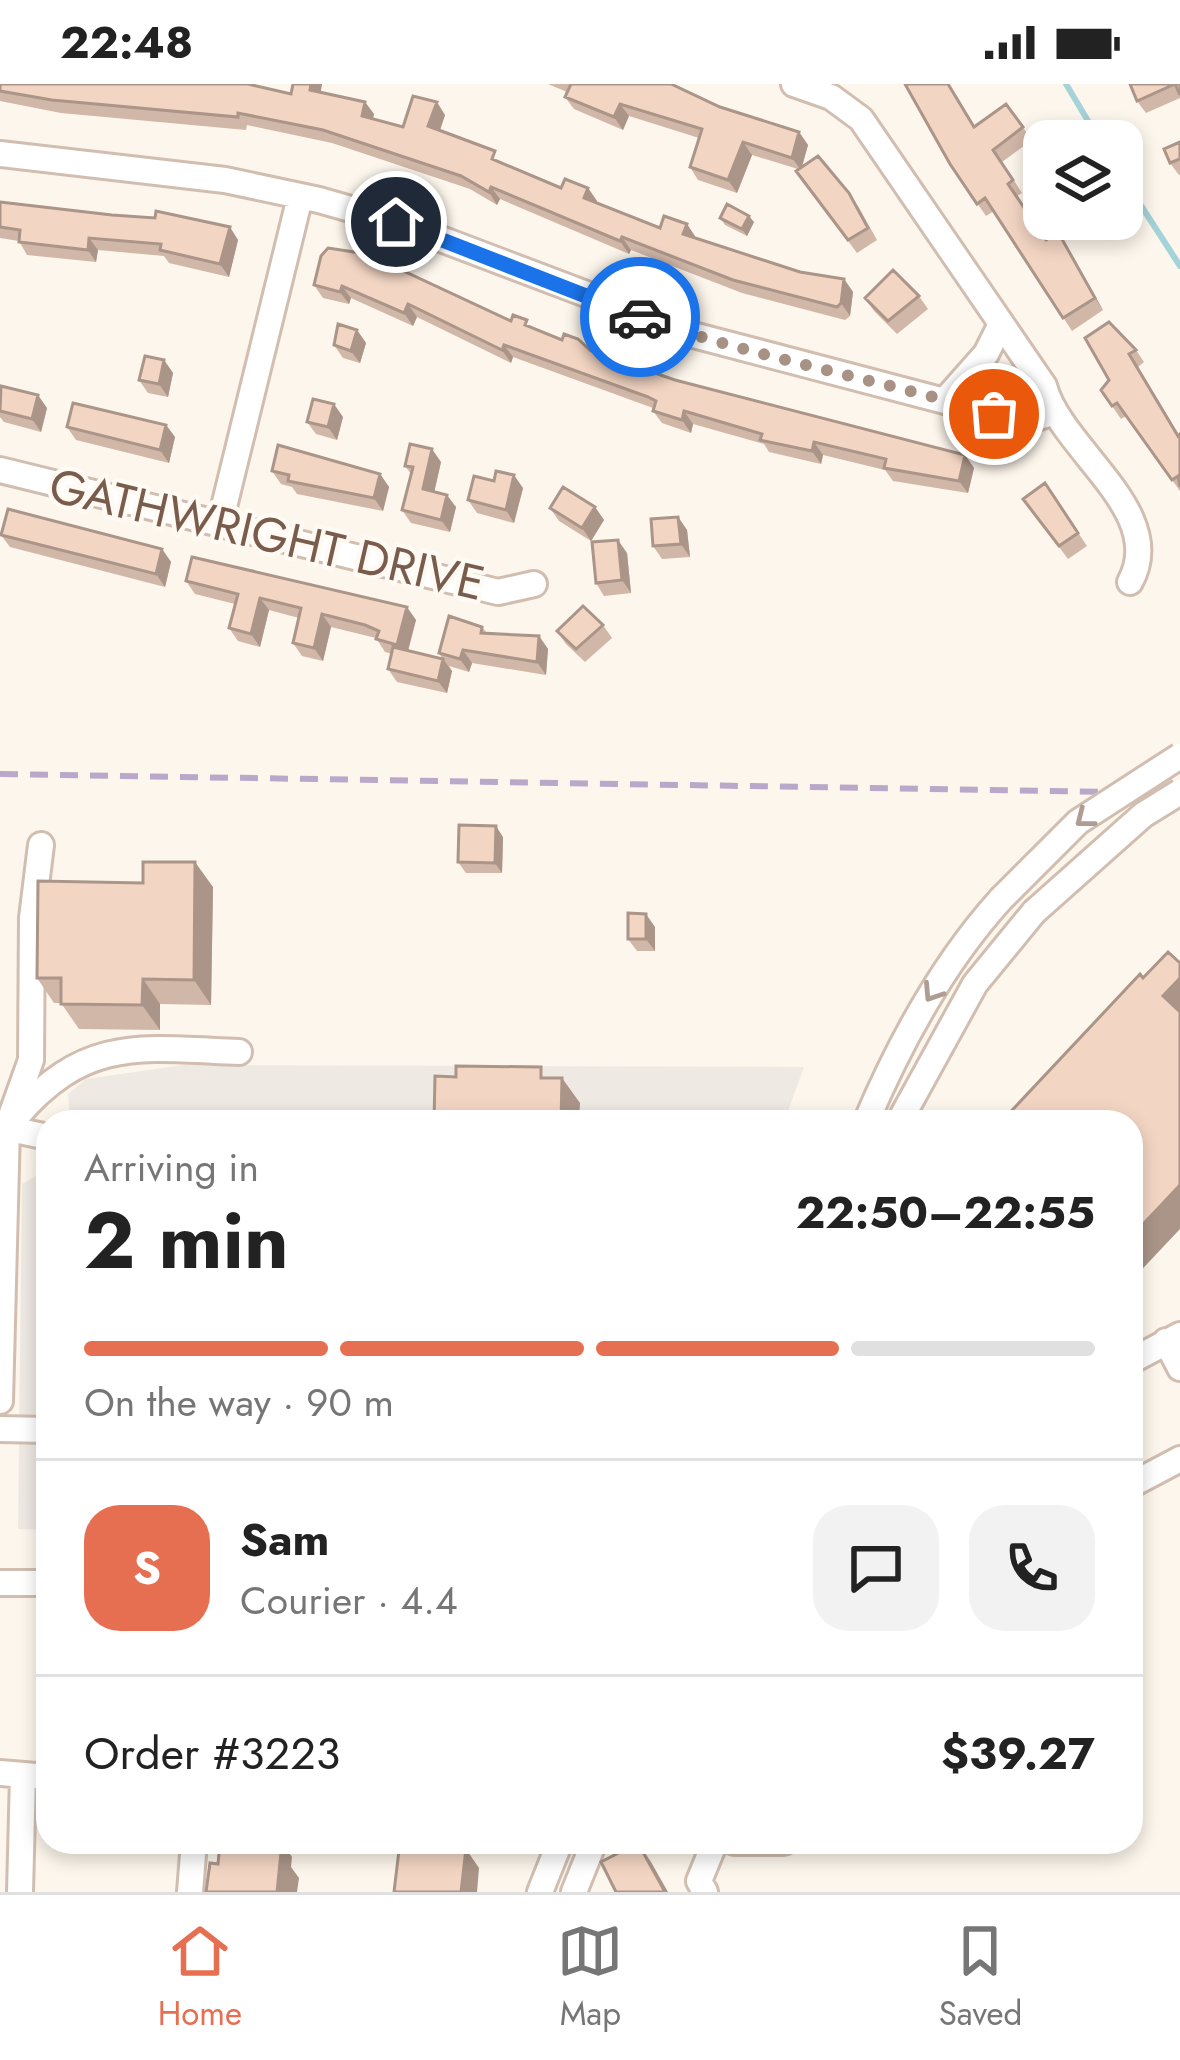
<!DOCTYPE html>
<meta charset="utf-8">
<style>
:root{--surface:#fff;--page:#f2f2f2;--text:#222;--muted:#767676;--line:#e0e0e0;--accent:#e76f51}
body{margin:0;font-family:Jost,sans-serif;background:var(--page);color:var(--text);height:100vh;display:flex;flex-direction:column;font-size:45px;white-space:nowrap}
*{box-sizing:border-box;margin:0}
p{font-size:39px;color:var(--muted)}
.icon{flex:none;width:66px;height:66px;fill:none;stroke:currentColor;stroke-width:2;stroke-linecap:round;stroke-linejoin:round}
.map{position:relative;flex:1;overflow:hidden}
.sheet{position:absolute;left:36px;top:1026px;width:1107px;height:744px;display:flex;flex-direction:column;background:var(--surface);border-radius:36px;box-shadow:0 6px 18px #0003}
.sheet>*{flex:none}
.fabs{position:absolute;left:1023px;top:36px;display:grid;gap:24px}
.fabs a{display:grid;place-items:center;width:120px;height:120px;border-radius:24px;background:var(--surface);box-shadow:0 6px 18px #0003;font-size:60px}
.pin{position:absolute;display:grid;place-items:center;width:102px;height:102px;color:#fff;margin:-51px;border:6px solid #fff;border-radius:50%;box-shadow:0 3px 12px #0007}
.courier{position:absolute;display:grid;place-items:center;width:120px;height:120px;margin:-60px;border:9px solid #1a73e8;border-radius:50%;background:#fff;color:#222;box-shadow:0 3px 15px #0007}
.overview em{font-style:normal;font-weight:700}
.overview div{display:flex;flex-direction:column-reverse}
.overview{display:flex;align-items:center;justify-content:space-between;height:204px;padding:0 48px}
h1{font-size:78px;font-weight:700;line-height:90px}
.bar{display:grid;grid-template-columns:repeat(4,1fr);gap:18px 12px;align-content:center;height:144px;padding:0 48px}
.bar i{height:15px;border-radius:9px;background:var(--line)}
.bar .active{background:var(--accent)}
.bar p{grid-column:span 4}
.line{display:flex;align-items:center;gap:30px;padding:0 48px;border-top:3px solid var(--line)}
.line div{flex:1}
.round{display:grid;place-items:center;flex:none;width:126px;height:126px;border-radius:36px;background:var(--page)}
.status{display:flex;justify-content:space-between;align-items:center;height:84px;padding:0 60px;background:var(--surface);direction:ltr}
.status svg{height:33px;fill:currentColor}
.menu{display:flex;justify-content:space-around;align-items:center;height:168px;border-top:3px solid var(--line);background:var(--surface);font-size:33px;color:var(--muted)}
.menu a{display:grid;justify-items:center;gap:6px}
.menu .active{color:var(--accent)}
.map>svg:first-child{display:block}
.industrial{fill:#efe9e4}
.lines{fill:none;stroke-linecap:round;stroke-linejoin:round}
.stream{stroke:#a5d3da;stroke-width:6}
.minor-casing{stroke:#d1beb0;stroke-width:30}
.minor{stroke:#fff;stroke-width:24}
.rail{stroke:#b9a8c9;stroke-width:6;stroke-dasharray:18 12;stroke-linecap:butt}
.minor-bridge-casing{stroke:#d1beb0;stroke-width:30;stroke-linecap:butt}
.minor-bridge{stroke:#fff;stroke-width:24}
.wall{fill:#d1b7a8}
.shaded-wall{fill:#aa9588}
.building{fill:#f3d5c3;stroke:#aa9588;stroke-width:3}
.oneway{stroke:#af9d94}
.done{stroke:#a89285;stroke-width:12;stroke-dasharray:0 21.6}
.route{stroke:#1a73e8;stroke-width:15}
.labels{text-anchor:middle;stroke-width:9;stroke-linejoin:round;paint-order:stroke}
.street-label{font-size:48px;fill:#7a5c4d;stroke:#fffaf3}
</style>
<div class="status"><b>22:48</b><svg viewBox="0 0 49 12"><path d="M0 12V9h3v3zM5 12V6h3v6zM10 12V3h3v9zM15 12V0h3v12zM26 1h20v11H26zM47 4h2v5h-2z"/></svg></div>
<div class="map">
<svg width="1180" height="1808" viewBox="0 0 1180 1808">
<rect width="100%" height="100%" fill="#fdf6ec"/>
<!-- industrial -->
<path class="industrial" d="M183,981L804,983L784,1038H70L68,1010L86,995Z
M48,1085V1446L18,1445L22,1100Z"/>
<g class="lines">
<!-- stream -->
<path class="stream" d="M1066,0L1100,57
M1122,92L1180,182"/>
<defs>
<path id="minor" d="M794,0L831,13L861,35L1044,302C1061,366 1169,428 1130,498
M0,70L225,96L319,116L396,138L697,252L994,330L1027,337L1051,329
M947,314L986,270L1000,242
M0,386L498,508L534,500
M220,439L300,113
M17,1032C86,952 142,964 239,968
M866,1038C900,958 942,880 1001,815
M899,1038L975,900L1034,828
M0,1043L48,1053
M1166,1257L1180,1284
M1131,1277L1180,1251
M0,1317L7,1043L31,976L32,834L41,761
M0,1345L48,1346
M1131,1401L1180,1375
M0,1499H48
M0,1689L48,1693
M734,1758H784
M20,1808L23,1692
M190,1808L194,1758
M540,1808L560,1758
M574,1808L594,1758
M705,1808L699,1797L715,1758"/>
</defs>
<!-- minor casing -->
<use href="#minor" class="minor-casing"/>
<!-- minor -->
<use href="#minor" class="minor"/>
<!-- rail -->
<path class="rail" d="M0,690L1180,709"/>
<defs>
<path id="minor-bridge" d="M1001,815L1078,738L1180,672
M1034,828L1143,731L1180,708"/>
</defs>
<!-- minor-bridge casing -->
<use href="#minor-bridge" class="minor-bridge-casing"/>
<!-- minor-bridge -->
<use href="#minor-bridge" class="minor-bridge"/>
</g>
<!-- wall -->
<path class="wall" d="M0,0L291,10L293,0H322L320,8L365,18L374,30L373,35L403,43L445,31L440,46L504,80L561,104H588L597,117L596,119L660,144L687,140L695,154L800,188L844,195L853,208L850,232L845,236L742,209L631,166L629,170L500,115L497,121L470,105L332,59L247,41L246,46L61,29L0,17Z
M548,0H671L720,23L799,48L808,61L802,83L858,122L877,156L857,169L805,99L798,85L752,71L737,109L698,96L690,83L699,54L629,32L623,46L574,25L565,13L567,8Z
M949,0L975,43L1006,20L1032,56L1002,78L1022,109L1017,112L1046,156L1058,148L1103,226L1072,247L994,127L986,132L950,80Z
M1130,0H1180V14L1146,29L1137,17Z
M1180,58V91H1179L1170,79Z
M0,118L238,156L229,193L169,179L164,172L98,166L96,178L27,171L19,157L0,154Z
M720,134L754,138L747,152L725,141Z
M321,172L532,244L591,267L675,296L965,371L974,384L968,409L893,397L885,386L823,371L821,380L769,368L764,360L693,340L691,349L662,339L653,327V324L513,273L511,279L417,233L413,242L351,214L349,220L323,214L314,201Z
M919,212L928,225L897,250L874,227L865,214Z
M357,246L366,259L360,279L343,274L334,261Z
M1085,254L1136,266L1144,278L1138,283L1179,351L1180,350V407L1126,332L1121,335L1101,306L1109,296Z
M164,276L173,289L168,313L148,309L139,296Z
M0,306L47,324L41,348L4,338L0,333Z
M343,333L337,356L316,350L307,338Z
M166,341L175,353L169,379L76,356L67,343Z
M441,378L434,408L456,423L450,448L411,439L402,426L411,390L405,382Z
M272,387L380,390L389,403L383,427L297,410L292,403L281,400Z
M494,397L523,404L514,439L477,429L468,416Z
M1045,399L1087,462L1068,475L1023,415Z
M595,423L604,436L591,457L559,437L550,424Z
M678,433L687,446L690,473L662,475L653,462Z
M1,451L162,465L171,478L165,503L10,463Z
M627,469L631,509L604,512L596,499Z
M186,497L416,536L408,567L442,574L439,569L482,543L487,549L539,552L548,565L546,591L472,579L469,588L449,582L452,587L447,609L397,598L388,585L392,570L385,568L376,554L331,543L323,577L302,572L293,559L299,534L269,526L260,563L238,557L229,544L235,520L195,510Z
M603,541L612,554L585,578L566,560L557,547Z
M503,753L502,789H466L458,778Z
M213,803L211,921L160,920V946L79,945L61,919H54L37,894Z
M655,843V867H637L628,855Z"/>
<!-- shaded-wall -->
<path class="shaded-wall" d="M311,0H322L319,19L310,6Z
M365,18L374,30L370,45L362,32Z
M437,18L445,31L437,55L428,42Z
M620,20L629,32L623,46L614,33Z
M799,48L808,61L801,86L792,74Z
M743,58L752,71L737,109L728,96Z
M491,103L500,115L497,121L489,108Z
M588,104L597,117L592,127L584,114Z
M749,132L754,138L747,152L742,145Z
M687,140L695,152L692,163L683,150Z
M230,143L238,156L229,193L220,180Z
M1058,148L1066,161L1103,226L1095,214Z
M622,153L631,166L629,170L620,157Z
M89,154L98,166L96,178L88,166Z
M844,195L853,208L850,232L841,219Z
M342,202L351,214L349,220L340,208Z
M408,220L417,233L413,242L404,229Z
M357,246L366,259L360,279L351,267Z
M504,261L513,273L511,279L502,266Z
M164,276L173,289L168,313L159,300Z
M38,311L47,324L41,348L32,335Z
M334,320L343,333L337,356L328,343Z
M684,327L693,340L691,349L682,336Z
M166,341L175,353L169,379L160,366Z
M814,358L823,371L821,380L812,367Z
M432,365L441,378L432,418L423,405Z
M965,371L974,384L968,409L959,397Z
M380,390L389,403L383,427L374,414Z
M514,391L523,404L514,439L506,426Z
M447,411L456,423L450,448L441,436Z
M595,423L604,436L591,457L582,444Z
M678,433L687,446L690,473L681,460Z
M618,456L627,469L631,509L622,496Z
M162,465L171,478L165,503L156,490Z
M260,514L269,526L260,563L251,550Z
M407,523L416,536L406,574L397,561Z
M322,530L331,543L323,577L314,564Z
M539,552L548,565L546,591L537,578Z
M463,566L472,579L469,588L460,575Z
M443,575L452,587L447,609L438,597Z
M496,742L503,753L502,789L495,779Z
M195,778L213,803L211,921L194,896Z
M646,830L655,843V867L646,855Z
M1180,894V936L1163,912Z
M143,895L160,920V946L142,921Z
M562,994L580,1019L579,1038H561Z
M1180,1101V1145L1131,1197V1153Z
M274,1758H282L292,1773L291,1783L299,1794L297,1808H277L273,1768Z
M638,1759L651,1778L668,1808H665Z
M466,1765L479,1784L477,1808H461Z"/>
<!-- building -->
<path class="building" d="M0,0H248L291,10L293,0H311L310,6L365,18L362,32L403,43L413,12L437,18L428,42L495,67L492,75L561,104L565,95L588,104L584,114L660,144L664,132L687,140L683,150L800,188L844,195L841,219L837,223L733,196L622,153L620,157L491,103L489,108L461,92L323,46L238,29V33L52,16L0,7Z
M571,0H671L720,23L799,48L792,74L743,58L728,96L690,83L702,45L620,20L614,33L565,13Z
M905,0H948L974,43L1006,20L1023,43L993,66L1013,96L1008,100L1046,156L1058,148L1095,214L1063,234L985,114L977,120L950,80Z
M1130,0H1180V11L1175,0L1137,17Z
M1180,58V75L1170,79L1164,65Z
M818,72L849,109L868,144L848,156L796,87Z
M0,118L112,131L155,134L156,127L230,143L220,180L160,166L161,160L89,154L88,166L19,158L20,146L0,143Z
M727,120L749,132L742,145L720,134Z
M328,164L367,170L511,237L513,231L527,236L525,241L562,256L564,250L578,255L591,267L675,296L965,371L959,397L884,384L886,375L814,358L812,367L760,356L762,350L684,327L682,336L653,327L656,317L648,313L504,261L502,266L408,220L404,229L342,202L340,208L314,201L321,172Z
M893,186L919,212L888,237L865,214Z
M1109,238L1136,266L1129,270L1178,352L1180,350V403L1178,392L1172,396L1117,319L1112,322L1101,306L1109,296L1085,254Z
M338,240L357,246L351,267L334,261Z
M145,272L164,276L159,300L139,296Z
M1,302L38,311L32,335L0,327Z
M313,315L334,320L328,343L307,338Z
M73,319L166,341L160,366L67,343Z
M410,360L432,365L423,405L447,411L441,436L402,426L413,383L405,382Z
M278,361L380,390L374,414L288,397L289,391L272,387Z
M496,387L514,391L506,426L468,416L474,392L494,397Z
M1045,399L1078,449L1059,462L1023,415Z
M563,403L595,423L582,444L550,424Z
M8,425L162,465L156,490L1,451Z
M678,433L681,460L653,462L651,435Z
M618,456L622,496L596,499L592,458Z
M192,473L407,523L397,561L376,555L379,547L365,541L322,530L314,564L293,559L301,524L260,514L251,550L229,544L238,510L186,497Z
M583,522L603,541L576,565L557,547Z
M449,532L482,543L481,549L539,552L537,578L463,566L460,575L439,569Z
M393,563L443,575L438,597L388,585Z
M459,741L496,742L495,779L458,778Z
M143,778H195L194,896L143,895L142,921L61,920V894H37L38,797L143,799Z
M628,829L646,830V855H628Z
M1168,868L1180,879V894L1163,912L1180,928V1101L1131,1153V1038H1001L1140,890L1143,894Z
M456,982L541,983V994H562L561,1038H434L435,992L456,993Z
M220,1758H274L273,1768L281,1769L277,1808H206L210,1779L218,1780Z
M400,1758L466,1765L461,1808H394Z
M638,1759L665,1808H616L601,1778Z"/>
<!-- one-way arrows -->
<defs><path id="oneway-chevron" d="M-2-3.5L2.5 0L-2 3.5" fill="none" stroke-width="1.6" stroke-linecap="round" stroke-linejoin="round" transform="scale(3)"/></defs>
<g class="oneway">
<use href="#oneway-chevron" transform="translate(1084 735) rotate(142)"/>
<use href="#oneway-chevron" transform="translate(932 909) rotate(123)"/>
</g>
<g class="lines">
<!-- done -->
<path class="done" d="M640,233C756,274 877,295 994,330"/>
<!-- route -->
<path class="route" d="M396,138L640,233"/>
</g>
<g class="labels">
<!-- street labels -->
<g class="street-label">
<text transform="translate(267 450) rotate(13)" y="17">GATHWRIGHT DRIVE</text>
</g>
</g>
</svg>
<div class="fabs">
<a><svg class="icon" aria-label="layers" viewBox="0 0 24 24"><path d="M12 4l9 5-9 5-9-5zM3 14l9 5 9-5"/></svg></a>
</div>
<div class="pin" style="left:994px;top:330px;background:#ea580c"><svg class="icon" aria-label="bag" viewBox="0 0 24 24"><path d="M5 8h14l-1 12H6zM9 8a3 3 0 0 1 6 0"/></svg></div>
<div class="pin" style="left:396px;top:138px;background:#1f2937"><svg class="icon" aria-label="home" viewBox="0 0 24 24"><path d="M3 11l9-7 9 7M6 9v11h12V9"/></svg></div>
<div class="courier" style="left:640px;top:233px"><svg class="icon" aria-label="car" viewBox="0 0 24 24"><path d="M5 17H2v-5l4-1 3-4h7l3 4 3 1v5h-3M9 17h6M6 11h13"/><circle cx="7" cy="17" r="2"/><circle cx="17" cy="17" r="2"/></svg></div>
<section class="sheet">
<div class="overview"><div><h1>2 min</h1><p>Arriving in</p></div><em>22:50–22:55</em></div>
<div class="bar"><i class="active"></i><i class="active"></i><i class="active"></i><i></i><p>On the way · 90 m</p></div>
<div class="line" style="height:216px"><b class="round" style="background:var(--accent);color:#fff">S</b><div><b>Sam</b><p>Courier · 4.4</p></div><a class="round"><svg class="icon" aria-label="chat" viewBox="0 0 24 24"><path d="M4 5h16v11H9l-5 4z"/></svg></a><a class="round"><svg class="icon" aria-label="phone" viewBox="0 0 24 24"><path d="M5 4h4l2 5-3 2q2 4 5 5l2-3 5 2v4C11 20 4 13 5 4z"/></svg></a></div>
<div class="line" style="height:156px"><div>Order #3223</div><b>$39.27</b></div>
</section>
</div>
<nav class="menu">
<a class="active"><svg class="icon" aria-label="home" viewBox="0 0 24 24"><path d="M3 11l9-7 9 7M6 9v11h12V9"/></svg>Home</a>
<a><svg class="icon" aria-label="map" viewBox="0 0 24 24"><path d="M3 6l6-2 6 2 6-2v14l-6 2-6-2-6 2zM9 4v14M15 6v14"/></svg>Map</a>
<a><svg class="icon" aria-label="saved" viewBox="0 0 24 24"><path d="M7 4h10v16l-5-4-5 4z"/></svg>Saved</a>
</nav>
